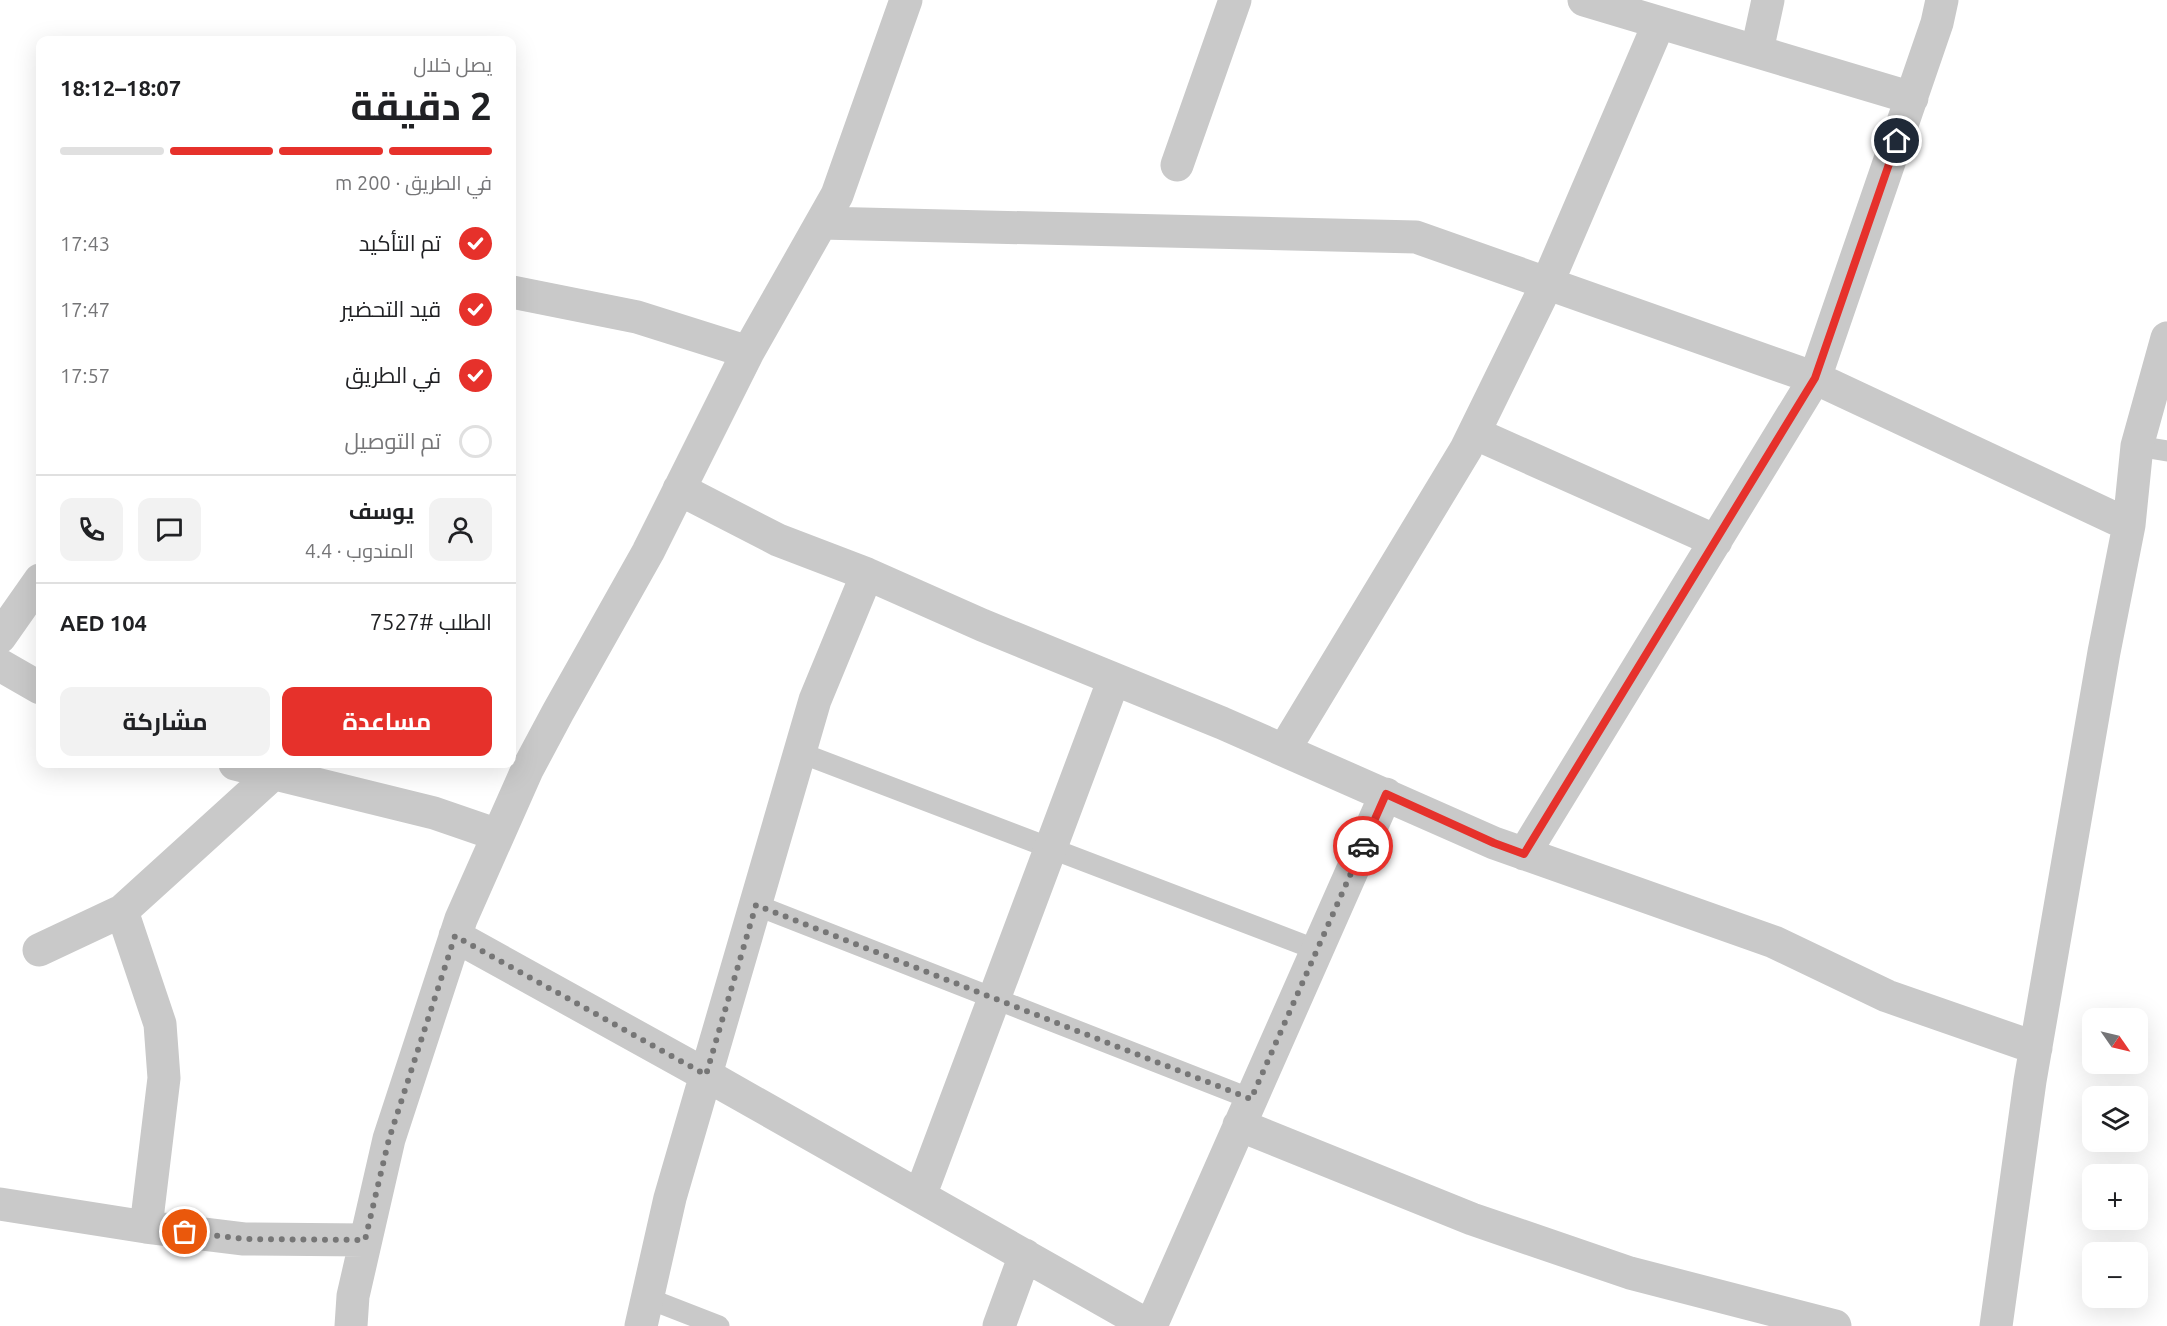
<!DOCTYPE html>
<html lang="ar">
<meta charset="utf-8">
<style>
:root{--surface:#fff;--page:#f2f2f2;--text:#202124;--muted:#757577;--line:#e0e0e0;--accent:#e6312b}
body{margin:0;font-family:Ubuntu,Cairo,sans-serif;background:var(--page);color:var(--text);direction:rtl;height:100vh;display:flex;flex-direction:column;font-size:22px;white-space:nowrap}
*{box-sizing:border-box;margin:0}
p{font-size:20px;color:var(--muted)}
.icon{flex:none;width:33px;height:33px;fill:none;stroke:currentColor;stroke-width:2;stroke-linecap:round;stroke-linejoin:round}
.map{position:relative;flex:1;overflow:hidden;direction:ltr}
.panel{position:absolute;left:36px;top:36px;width:480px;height:732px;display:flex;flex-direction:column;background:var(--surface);border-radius:12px;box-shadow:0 6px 24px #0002;direction:rtl}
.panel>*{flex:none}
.needle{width:39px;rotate:124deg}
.buttons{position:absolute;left:2082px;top:1008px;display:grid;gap:12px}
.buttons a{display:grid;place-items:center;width:66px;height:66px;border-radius:12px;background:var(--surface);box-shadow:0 6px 24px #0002;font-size:30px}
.pin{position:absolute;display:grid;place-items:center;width:51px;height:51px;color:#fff;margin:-26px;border:3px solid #fff;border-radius:50%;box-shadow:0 2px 6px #0007}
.courier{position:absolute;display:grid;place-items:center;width:60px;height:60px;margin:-30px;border:4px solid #e6312b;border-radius:50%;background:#fff;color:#222;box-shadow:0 2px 8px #0007}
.overview em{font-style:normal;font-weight:700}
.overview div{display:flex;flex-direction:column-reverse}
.overview{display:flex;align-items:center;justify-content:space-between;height:102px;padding:0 24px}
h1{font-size:39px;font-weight:700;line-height:45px}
.bar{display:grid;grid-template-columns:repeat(4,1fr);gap:9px 6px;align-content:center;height:72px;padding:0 24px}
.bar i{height:8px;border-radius:4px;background:var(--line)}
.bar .selected{background:var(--accent)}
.bar p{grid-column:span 4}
.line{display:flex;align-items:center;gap:15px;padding:0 24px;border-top:2px solid var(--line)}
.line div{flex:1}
.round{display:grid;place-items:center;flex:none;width:63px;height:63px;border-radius:12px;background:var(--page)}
ol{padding:0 24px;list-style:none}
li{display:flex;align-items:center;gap:18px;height:66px}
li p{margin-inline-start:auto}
li .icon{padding:6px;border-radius:50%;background:var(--accent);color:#fff;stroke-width:4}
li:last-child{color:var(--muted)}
li i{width:33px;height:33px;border:3px solid var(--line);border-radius:50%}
.cta{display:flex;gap:12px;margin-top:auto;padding:12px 24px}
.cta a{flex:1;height:69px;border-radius:12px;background:var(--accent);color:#fff;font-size:24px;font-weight:700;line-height:69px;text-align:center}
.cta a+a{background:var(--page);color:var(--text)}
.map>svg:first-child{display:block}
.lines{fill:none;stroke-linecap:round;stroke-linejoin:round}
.service{stroke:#c9c9c9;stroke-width:21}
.minor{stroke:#c9c9c9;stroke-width:33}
.done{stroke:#767676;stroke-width:6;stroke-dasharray:0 10.8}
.route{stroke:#e6312b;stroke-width:8}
</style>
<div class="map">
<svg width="2167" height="1326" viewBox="0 0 2167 1326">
<rect width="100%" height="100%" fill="#fff"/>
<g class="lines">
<!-- service -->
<path class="service" d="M2137,446L2167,451
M801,753L1317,950
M756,905L1251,1099
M647,1298L719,1326"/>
<!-- minor -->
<path class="minor" d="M1584,0L1912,98
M1757,51L1768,0
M1177,165L1235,0
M821,223L1416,237L1815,378L2129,525
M512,292L637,317L748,352
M1474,433L1716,541
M679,489L778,540L867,574L982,625L1222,723L1494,843L1774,942L1887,996L2036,1048
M0,637L40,580
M0,665L40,688
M1284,750L1466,449L1547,284L1659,23
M235,764L434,813L498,835
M1524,854L1815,378L1937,23L1942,0
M122,911L160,1024L164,1078L146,1227
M455,936L706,1075L1149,1326
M39,950L122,911L274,773
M1239,1125L1472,1219L1630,1273L1835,1326
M920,1196L1114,679
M0,1204L146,1227L244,1239L365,1240
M351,1326L353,1296L389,1139L461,919L527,770L558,712L648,552L748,352L837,195L906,0
M641,1326L670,1198L815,700L867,574
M999,1326L1025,1255
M1151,1326L1386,794
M1996,1326L2030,1081L2104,652L2129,525L2137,446L2167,338"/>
</g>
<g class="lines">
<!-- done -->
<path class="done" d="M185,1232L244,1239L365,1240L389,1139L455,936L706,1075L756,905L1251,1099L1363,846"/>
<!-- route -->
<path class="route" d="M1363,846L1386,794L1494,843L1524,854L1815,378L1897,141"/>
</g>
</svg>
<div class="buttons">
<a><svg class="needle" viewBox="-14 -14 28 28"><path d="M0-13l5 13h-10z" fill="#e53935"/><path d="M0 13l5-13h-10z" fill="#757577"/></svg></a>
<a><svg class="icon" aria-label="layers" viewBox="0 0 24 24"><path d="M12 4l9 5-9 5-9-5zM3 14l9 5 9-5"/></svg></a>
<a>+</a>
<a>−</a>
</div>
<div class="pin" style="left:185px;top:1232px;background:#ea580c"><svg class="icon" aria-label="bag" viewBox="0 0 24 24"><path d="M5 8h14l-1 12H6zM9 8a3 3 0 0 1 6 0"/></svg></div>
<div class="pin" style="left:1897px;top:141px;background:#1f2937"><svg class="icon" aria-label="home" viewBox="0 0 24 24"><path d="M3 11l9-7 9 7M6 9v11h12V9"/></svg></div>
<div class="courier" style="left:1363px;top:846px"><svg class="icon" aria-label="car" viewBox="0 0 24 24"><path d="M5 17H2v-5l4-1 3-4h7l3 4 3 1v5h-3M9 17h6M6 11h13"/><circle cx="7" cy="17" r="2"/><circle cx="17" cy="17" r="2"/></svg></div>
<section class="panel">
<div class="overview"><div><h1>2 دقيقة</h1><p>يصل خلال</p></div><em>18:07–18:12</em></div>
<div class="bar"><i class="selected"></i><i class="selected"></i><i class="selected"></i><i></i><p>في الطريق · 200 m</p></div>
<ol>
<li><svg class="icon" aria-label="check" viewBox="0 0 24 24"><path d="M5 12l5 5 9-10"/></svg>تم التأكيد<p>17:43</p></li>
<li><svg class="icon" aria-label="check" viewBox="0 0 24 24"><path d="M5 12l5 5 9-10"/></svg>قيد التحضير<p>17:47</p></li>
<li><svg class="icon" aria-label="check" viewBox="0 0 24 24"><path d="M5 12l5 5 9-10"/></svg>في الطريق<p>17:57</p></li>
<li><i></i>تم التوصيل</li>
</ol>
<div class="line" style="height:108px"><a class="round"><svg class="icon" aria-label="person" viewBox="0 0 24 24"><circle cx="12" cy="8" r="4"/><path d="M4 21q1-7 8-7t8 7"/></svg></a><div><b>يوسف</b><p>المندوب · 4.4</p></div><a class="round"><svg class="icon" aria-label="chat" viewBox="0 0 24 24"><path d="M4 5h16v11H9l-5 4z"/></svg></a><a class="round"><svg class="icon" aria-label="phone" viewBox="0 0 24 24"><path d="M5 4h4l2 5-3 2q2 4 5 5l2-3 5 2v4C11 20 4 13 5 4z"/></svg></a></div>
<div class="line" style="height:78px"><div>الطلب #7527</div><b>AED 104</b></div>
<div class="cta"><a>مساعدة</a><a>مشاركة</a></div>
</section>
</div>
